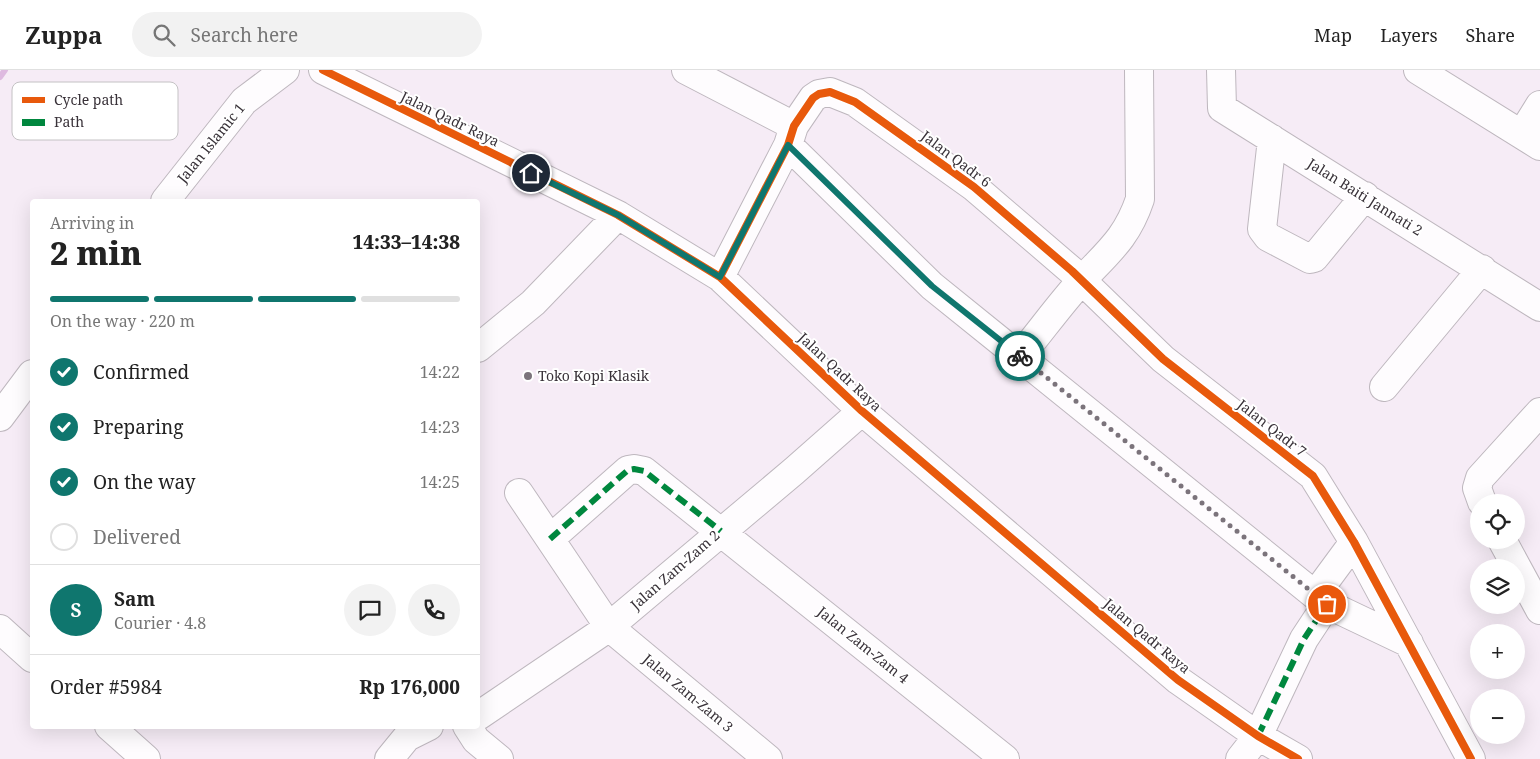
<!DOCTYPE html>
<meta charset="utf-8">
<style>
:root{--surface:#fff;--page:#f2f2f2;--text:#222;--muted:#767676;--line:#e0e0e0;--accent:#0f766e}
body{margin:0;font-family:"Noto Serif",serif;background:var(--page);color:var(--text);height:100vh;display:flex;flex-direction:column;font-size:19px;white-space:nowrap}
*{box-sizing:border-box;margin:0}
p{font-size:16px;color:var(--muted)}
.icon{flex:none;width:28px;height:28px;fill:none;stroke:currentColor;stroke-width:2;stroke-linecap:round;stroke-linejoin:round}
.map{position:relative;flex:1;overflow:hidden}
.drawer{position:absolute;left:30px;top:129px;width:450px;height:530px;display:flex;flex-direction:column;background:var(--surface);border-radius:5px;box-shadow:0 5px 20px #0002}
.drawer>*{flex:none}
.buttons{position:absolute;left:1470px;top:424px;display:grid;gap:10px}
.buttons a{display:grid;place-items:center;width:55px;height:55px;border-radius:50%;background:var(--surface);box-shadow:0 5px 20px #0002;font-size:25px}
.pin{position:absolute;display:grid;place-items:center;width:42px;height:42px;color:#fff;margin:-21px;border:2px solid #fff;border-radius:50%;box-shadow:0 1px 5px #0007}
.courier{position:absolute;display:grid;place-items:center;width:50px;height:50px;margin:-25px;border:4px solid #0f766e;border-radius:50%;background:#fff;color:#222;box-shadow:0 1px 6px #0007}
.summary em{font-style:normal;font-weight:800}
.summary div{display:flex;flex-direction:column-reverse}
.summary{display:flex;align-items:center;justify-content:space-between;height:85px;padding:0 20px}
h1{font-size:32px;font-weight:800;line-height:38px}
.bar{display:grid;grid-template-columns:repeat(4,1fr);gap:8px 5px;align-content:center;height:60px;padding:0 20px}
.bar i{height:6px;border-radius:4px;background:var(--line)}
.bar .selected{background:var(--accent)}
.bar p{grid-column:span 4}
.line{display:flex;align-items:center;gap:12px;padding:0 20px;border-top:1px solid var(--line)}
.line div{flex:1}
.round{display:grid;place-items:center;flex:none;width:52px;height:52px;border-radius:26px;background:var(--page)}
ol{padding:0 20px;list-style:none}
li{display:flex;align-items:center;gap:15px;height:55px}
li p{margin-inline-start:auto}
li .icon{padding:5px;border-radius:50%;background:var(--accent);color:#fff;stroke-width:4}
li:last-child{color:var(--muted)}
li i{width:28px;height:28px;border:2px solid var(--line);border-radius:50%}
header{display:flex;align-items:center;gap:30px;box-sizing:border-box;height:70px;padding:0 25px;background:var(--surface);border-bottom:1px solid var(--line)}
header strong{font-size:24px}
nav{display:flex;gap:28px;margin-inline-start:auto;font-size:18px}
.search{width:350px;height:45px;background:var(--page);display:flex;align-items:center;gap:12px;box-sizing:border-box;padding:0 18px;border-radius:28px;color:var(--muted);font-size:19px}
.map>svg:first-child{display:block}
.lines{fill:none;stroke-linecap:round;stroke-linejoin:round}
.stream{stroke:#debae0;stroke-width:6}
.minor-casing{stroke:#beb7be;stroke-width:30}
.minor{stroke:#fefcfe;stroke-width:28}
.quiet{stroke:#00873e;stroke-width:6;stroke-dasharray:12 6;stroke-linecap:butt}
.cycleway-casing{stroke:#fff;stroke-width:11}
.cycleway{stroke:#e8590c;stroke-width:8}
.done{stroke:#7b737b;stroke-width:5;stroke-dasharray:0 9}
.route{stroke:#0f766e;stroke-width:6}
.poi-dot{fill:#7b737b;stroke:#fff;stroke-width:2}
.labels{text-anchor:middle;stroke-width:4;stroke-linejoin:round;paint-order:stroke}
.street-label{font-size:14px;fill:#393239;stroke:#fff}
.poi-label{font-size:14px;fill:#393239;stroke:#fff;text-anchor:start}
.key{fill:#fff;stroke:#c4c2c4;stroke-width:1}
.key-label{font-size:14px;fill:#393239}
</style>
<header>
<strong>Zuppa</strong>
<div class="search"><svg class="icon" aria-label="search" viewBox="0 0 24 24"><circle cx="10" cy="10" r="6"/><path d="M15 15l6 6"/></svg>Search here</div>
<nav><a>Map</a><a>Layers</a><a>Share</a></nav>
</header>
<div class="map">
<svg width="1540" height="689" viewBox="0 0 1540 689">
<rect width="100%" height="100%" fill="#f6ecf6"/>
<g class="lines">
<!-- stream -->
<path class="stream" d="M0,7L5,0"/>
<defs>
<path id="minor" d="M323,0L618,145L720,207L862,341L1178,610L1258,666L1298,689
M686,0L794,56
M1221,0L1222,38L1540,237
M1418,0L1540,76
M1522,64L1540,35
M1272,69L1262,159L1268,167L1310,189L1314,188L1365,126
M788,75L932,216L1315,525L1327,534L1409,573
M165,131L244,31L285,0
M720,207L788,75L794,56L813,28L819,24L830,22L855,32L974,117L1072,201L1163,289L1313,406L1354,472L1471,689
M478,278L533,233L618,145
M1020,286C1041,261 1060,234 1082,210C1108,182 1127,168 1140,129L1139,0
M1384,317L1482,199
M0,347L32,304
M519,423L609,557L768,689
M1482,432L1477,418L1480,408L1540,342
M550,469L628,400L634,399L644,401L1005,689
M1502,470L1540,540
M1315,525L1354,472
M0,559L32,588
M478,646L605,560L794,401L862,341
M109,656L146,689
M467,656L476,670L499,689
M389,689L407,667L429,656
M1240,689L1258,666L1304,569L1327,534"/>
</defs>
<!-- minor casing -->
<use href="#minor" class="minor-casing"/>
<!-- minor -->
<use href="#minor" class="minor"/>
<!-- quiet -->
<path class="quiet" d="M550,469L628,400L634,399L644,401L721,461
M1258,666L1304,569L1327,534"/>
<defs>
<path id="cycleway" d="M323,0L618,145L720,207L862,341L1178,610L1258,666L1298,689
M720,207L788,75L794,56L813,28L819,24L830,22L855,32L974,117L1072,201L1163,289L1313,406L1354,472L1471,689"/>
</defs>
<!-- cycleway casing -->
<use href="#cycleway" class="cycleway-casing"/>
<!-- cycleway -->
<use href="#cycleway" class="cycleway"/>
</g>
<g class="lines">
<!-- done -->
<path class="done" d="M1020,286L1327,534"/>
<!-- route -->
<path class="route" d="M531,103L618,145L720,207L788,75L932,216L1020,286"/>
</g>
<!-- markers -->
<circle class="poi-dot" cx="528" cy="306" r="5"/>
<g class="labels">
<!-- street labels -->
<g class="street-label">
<text transform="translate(450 49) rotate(26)" y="5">Jalan Qadr Raya</text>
<text transform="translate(211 73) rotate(-51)" y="5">Jalan Islamic 1</text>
<text transform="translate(956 89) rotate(37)" y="5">Jalan Qadr 6</text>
<text transform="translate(1365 127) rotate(32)" y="5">Jalan Baiti Jannati 2</text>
<text transform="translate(840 302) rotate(43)" y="5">Jalan Qadr Raya</text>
<text transform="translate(1272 358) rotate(38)" y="5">Jalan Qadr 7</text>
<text transform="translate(675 500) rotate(-41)" y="5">Jalan Zam-Zam 2</text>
<text transform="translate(1147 566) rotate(40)" y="5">Jalan Qadr Raya</text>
<text transform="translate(863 575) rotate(39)" y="5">Jalan Zam-Zam 4</text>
<text transform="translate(688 623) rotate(40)" y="5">Jalan Zam-Zam 3</text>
</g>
<!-- poi labels -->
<g class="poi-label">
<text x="538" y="311">Toko Kopi Klasik</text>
</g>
</g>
<!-- legend -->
<rect x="12" y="12" width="166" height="58" rx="8" class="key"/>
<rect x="22" y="27" width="23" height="6" fill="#e8590c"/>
<rect x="22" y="49" width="23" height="7" fill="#00873e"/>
<g class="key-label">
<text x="54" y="35">Cycle path</text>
<text x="54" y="57">Path</text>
</g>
</svg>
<div class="buttons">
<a><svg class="icon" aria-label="locate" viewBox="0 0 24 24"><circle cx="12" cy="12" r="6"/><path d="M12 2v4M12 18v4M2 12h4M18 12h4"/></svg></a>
<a><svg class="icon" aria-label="layers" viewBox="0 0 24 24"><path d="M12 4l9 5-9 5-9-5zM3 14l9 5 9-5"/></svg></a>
<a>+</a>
<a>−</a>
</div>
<div class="pin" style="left:1327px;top:534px;background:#ea580c"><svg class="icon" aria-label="bag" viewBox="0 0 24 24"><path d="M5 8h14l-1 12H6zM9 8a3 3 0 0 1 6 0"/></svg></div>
<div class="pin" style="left:531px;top:103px;background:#1f2937"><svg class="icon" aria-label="home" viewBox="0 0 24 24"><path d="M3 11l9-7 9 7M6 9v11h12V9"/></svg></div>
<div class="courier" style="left:1020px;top:286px"><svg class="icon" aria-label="bike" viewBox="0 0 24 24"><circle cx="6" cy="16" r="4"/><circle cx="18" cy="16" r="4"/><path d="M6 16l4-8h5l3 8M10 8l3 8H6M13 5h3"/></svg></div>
<section class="drawer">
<div class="summary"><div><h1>2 min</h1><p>Arriving in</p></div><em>14:33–14:38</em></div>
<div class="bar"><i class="selected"></i><i class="selected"></i><i class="selected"></i><i></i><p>On the way · 220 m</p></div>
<ol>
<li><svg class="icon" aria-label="check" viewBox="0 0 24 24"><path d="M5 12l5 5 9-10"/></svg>Confirmed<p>14:22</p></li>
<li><svg class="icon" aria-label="check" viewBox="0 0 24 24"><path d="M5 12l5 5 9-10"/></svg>Preparing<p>14:23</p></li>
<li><svg class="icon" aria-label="check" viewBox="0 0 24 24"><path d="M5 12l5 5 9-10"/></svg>On the way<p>14:25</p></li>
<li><i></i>Delivered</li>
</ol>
<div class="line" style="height:90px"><b class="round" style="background:var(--accent);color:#fff">S</b><div><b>Sam</b><p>Courier · 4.8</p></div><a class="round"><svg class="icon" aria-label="chat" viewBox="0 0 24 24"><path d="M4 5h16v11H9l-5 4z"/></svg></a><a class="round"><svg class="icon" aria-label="phone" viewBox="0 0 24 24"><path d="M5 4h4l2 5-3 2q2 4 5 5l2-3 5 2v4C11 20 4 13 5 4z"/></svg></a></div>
<div class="line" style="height:65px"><div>Order #5984</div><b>Rp 176,000</b></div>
</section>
</div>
